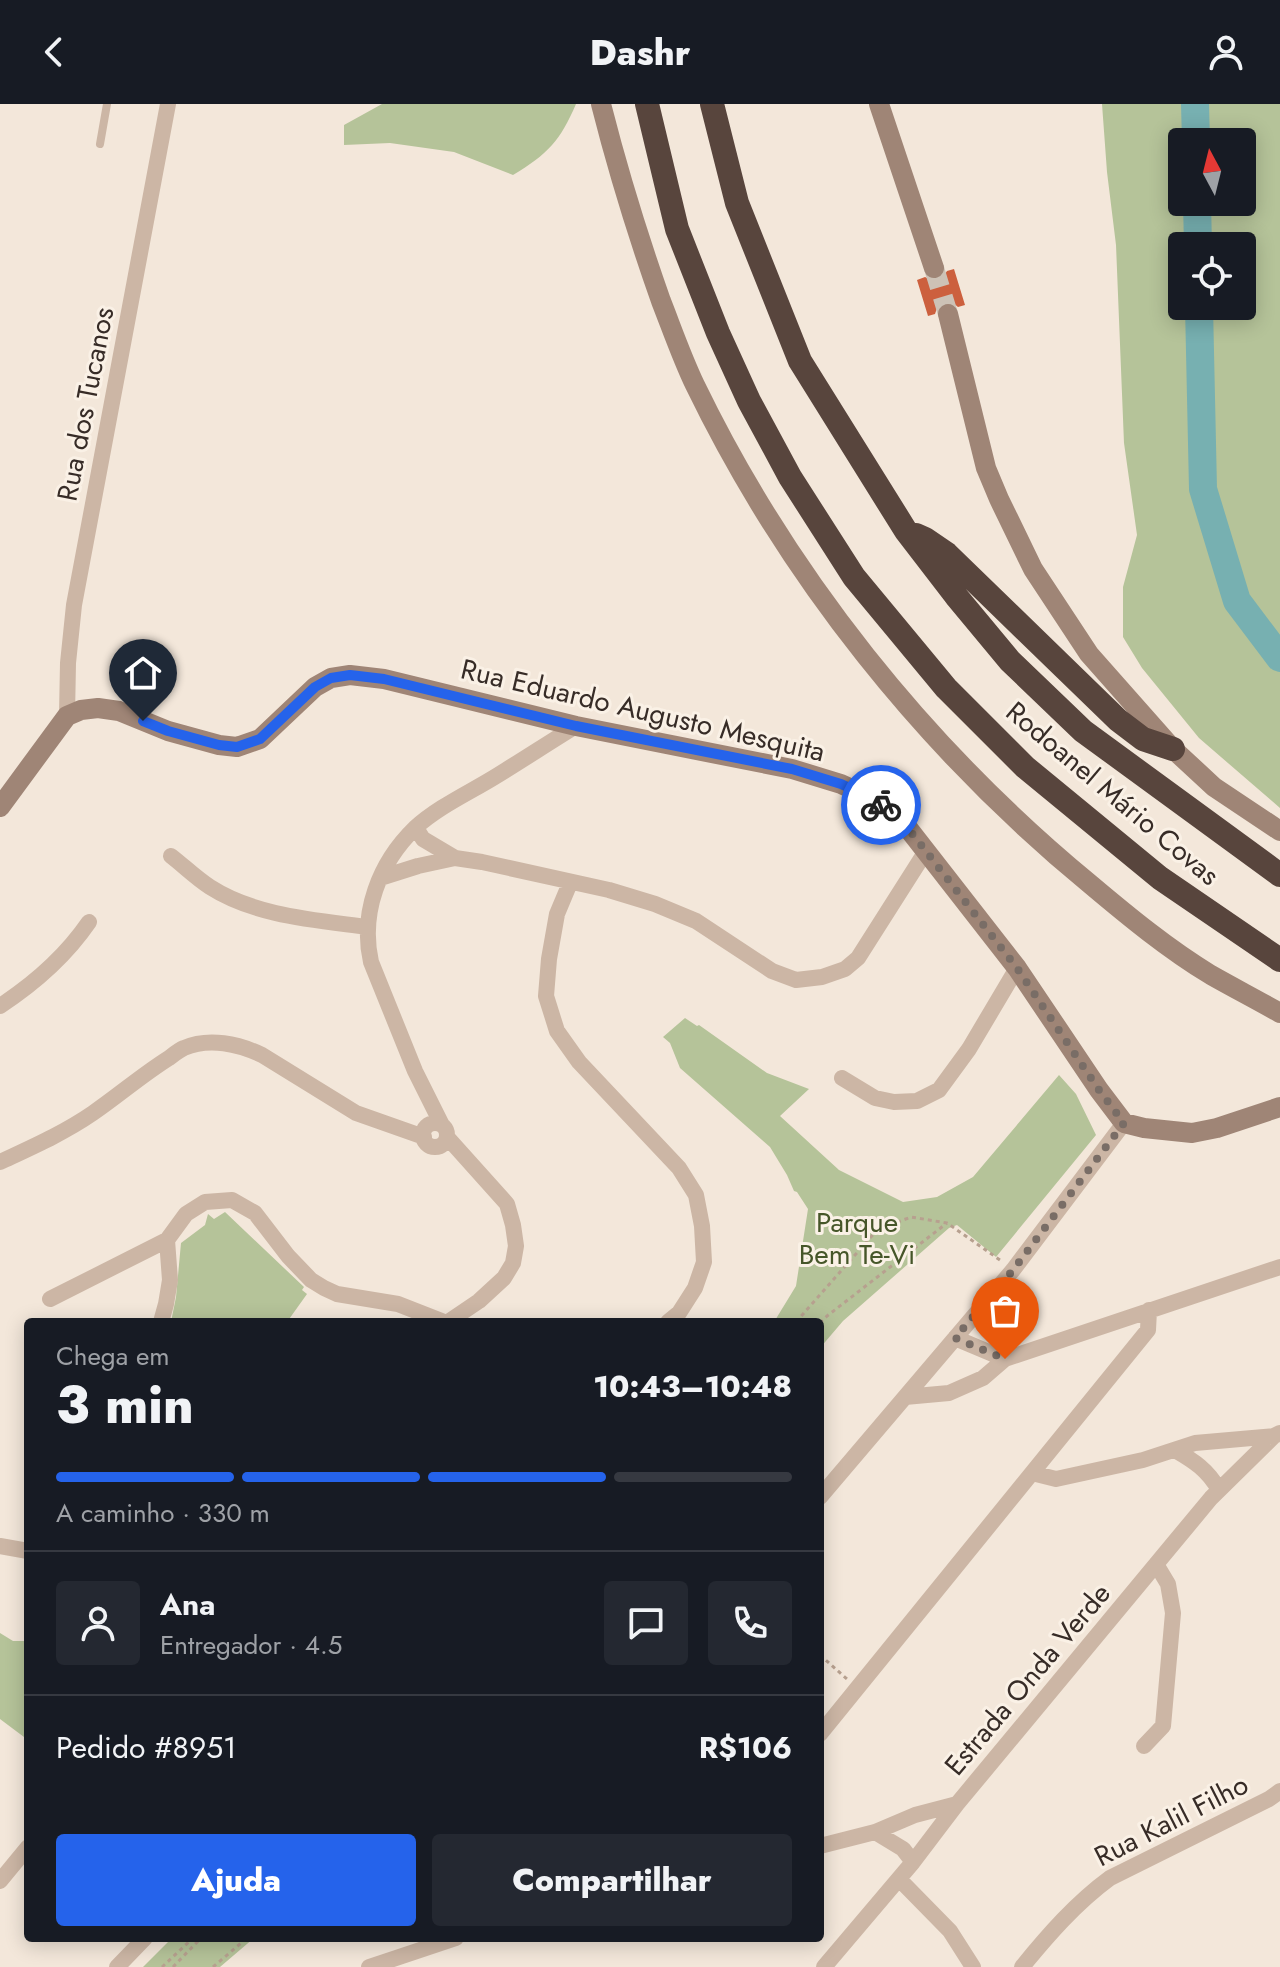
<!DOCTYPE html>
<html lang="pt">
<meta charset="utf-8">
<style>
:root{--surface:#171b24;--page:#242831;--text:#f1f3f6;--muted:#9ea1a6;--line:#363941;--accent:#2563eb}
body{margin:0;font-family:Jost,sans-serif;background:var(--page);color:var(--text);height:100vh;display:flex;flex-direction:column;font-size:30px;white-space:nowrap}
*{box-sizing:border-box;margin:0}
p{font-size:26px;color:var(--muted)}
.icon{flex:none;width:44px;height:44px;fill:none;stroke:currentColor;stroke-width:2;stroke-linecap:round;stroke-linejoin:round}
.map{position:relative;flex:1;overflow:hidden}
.sheet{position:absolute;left:24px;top:1214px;width:800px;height:624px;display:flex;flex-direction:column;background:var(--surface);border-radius:8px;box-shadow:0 4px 20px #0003}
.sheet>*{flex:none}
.needle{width:52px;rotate:353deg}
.tools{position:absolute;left:1168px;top:24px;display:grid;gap:16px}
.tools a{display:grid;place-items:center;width:88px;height:88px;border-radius:8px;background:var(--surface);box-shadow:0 4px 20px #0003;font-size:40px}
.pin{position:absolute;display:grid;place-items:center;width:68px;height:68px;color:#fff;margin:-82px -34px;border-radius:50% 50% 50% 0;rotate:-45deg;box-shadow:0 0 8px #0007}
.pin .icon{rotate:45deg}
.courier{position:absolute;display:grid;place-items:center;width:80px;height:80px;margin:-40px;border:6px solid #2563eb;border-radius:50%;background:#fff;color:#222;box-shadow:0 2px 10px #0007}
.summary em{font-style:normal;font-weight:800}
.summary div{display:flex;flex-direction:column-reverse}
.summary{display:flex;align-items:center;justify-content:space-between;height:136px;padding:0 32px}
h1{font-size:52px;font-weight:800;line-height:60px}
.bar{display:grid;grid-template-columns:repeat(4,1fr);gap:12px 8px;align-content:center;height:96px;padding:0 32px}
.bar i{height:10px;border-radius:6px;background:var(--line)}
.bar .selected{background:var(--accent)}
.bar p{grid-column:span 4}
.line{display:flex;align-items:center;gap:20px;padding:0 32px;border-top:2px solid var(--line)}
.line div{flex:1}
.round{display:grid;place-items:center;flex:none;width:84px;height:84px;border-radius:8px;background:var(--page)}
.cta{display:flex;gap:16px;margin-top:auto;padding:16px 32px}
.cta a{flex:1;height:92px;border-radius:8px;background:var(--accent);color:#fff;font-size:32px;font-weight:800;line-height:92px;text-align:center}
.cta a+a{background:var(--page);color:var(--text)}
header{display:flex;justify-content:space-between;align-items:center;height:104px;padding:0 32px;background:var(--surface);font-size:36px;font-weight:800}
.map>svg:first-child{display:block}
.green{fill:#b5c399;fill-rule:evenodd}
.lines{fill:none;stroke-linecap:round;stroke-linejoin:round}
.river{stroke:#77b0b1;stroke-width:28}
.building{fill:#cc603e}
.secondary-tunnel{stroke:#cdc2b6;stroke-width:20;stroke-dasharray:20 10;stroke-linecap:butt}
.path{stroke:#b7a08f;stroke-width:3;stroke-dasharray:4 4;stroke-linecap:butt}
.service{stroke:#ccb6a5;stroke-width:8}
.minor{stroke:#ccb6a5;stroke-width:16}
.secondary{stroke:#9f8576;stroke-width:20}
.motorway{stroke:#58453d;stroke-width:24}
.done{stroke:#796d66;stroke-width:8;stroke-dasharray:0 14.4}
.route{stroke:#2563eb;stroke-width:10}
.labels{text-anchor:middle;stroke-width:6;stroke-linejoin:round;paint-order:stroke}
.street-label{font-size:28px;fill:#372c27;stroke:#faf1e6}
.park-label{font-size:28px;fill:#465629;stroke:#faf1e6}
</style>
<header><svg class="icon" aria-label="back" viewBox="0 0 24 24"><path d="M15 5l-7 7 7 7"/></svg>Dashr<svg class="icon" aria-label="person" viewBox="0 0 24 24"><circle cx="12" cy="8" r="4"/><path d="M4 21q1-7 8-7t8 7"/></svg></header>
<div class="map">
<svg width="1280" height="1863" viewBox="0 0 1280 1863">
<rect width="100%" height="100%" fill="#f3e7da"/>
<!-- green -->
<path class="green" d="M382,0H576C560,37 548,50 513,71L454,48L390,39L344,41V21Z
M1102,0H1280V704L1199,634L1142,564L1123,533V483L1137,431L1124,339L1116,141L1107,68ZM1182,38H1242V98H1182ZM1182,142H1242V202H1182Z
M685,914L697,922L699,921L767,969L809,985L780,1012L839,1066L903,1098L937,1093L973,1073L1059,971L1076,990L1096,1031L996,1153L957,1121L949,1124L843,1217L820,1244V1218H774L796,1182L808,1105L797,1088L794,1087L787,1071L770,1043L680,964L670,939L663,933Z
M225,1108L304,1183L302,1186L307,1190L287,1218H171L176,1193L181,1139L205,1121L208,1110L214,1115Z
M0,1529L13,1537H28V1636L0,1615Z
M172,1834H254L220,1863H143Z"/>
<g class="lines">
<!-- river -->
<path class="river" d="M1195,0L1196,38
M1197,98L1198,142
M1199,202L1203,385L1237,497L1280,554"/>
</g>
<!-- building -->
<path class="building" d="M954,165L965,201L958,203L952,198H944L938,201L935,210L928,212L917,176L925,173L931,176H937L943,173L947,167Z"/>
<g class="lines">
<!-- secondary-tunnel -->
<path class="secondary-tunnel" d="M934,164L948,210"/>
<!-- path -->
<path class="path" d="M796,1218L877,1126L911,1113L947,1119L1000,1156
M820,1219L827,1212L947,1119
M820,1551L847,1575
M162,1863L193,1834
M173,1863L201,1834
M213,1863L247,1834"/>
<!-- service -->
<path class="service" d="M100,40L107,0"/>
<!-- minor -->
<path class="minor" d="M67,612L68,559L74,501L168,0
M416,724L423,735L455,754L482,758L609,786L655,800L696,817L772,867L796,876L822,873L845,865L858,854L926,747
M171,752C184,762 196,774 210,783C255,812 315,816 367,823
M380,774L418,762L455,754
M570,779L557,810L549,855L546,892L557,927L579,958L679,1064L696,1091L702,1122L704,1158L695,1184L679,1209L668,1218
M0,902C35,879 65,853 89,818
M842,974L875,994L894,998L917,997L939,986L969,945L1017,864
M423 1031a12 12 0 1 1 24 0a12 12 0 1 1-24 0Z
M442,1021L415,967L371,858C360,809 379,759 415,724C439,702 471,688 498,671C524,655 550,638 576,622
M447,1033L507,1100L513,1121L516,1142L513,1159L504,1174L479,1197L448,1218
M0,1058C32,1043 64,1029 93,1009C119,991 142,971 169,954C173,951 179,946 184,944C209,933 239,940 262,951L356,1009L424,1033
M50,1195L167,1136
M161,1218L166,1200L170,1176L167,1136L186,1110L205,1098L232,1096L255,1109L288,1152L311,1176L324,1184L337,1190L398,1200L444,1218
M1005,1255L1280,1163
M905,1293L949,1289L983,1274L1005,1255L955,1234
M1175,1346C1194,1357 1208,1366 1219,1386
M1032,1369L1056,1375L1143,1356L1195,1339L1274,1332
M820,1393L1013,1166L1124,1019
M0,1442L28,1447
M820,1630L1148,1226L1149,1206
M1144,1642L1163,1622L1173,1509L1168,1480L1156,1460
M875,1728L903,1745L913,1758
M820,1742L875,1728L915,1711L957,1700
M899,1775L950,1827L973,1863
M0,1777L28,1743
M117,1863L145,1834
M369,1863L456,1834
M824,1863L913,1758L957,1700L1211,1394L1274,1332L1280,1329
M1022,1863C1048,1831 1076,1799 1110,1774L1269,1695L1280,1687"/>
<!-- secondary -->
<path class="secondary" d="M601,0C618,67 638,132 661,197C672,225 682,254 695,281C788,473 926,645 1090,780C1128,812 1168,845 1211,871C1234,884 1257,896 1280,909
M879,0L934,164
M948,210L986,364L999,395L1033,465L1089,550L1173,645L1214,683L1280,727
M0,703L67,612L81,606L98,604L119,607L168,627L219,641L237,643L260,635L315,583L331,574L350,571L384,575L576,622L792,665L841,680L871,694L900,714L1017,864L1099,986L1124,1019L1144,1024L1192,1029L1217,1024L1280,1003"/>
<!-- motorway -->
<path class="motorway" d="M647,0L677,125L718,229L749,297L790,373L854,473L946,584L1025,663L1160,774L1280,856
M712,0L737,99L800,257L906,427L956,492L1010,557L1083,627L1280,771
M916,431L925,435L947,450L1118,616L1143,635L1173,645"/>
</g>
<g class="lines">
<!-- done -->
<path class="done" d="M881,701L900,714L1017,864L1099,986L1124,1019L1013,1166L955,1234L1005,1255"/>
<!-- route -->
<path class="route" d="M143,617L168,627L219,641L237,643L260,635L315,583L331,574L350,571L384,575L576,622L792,665L841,680L871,694L881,701"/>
</g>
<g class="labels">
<!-- street labels -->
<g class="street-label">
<text transform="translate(85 300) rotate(-79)" y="10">Rua dos Tucanos</text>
<text transform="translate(643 606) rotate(13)" y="10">Rua Eduardo Augusto Mesquita</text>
<text transform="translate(1113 689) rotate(40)" y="10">Rodoanel Mário Covas</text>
<text transform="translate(1027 1575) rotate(-50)" y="10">Estrada Onda Verde</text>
<text transform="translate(1171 1716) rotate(-27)" y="10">Rua Kalil Filho</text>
</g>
<!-- park labels -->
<g class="park-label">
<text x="857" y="1128">Parque<tspan x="857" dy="32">Bem Te-Vi</tspan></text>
</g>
</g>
</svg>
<div class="tools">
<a><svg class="needle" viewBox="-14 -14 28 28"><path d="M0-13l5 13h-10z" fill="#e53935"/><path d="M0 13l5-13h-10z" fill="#9ea1a6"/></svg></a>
<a><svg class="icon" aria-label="locate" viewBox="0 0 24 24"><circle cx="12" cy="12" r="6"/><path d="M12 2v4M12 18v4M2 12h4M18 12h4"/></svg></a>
</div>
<div class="pin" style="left:1005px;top:1255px;background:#ea580c"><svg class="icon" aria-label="bag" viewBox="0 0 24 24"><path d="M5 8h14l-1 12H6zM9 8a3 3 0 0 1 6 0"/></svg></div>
<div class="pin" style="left:143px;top:617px;background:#1f2937"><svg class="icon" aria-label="home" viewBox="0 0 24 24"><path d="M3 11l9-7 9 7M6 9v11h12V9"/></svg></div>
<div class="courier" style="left:881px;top:701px"><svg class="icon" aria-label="bike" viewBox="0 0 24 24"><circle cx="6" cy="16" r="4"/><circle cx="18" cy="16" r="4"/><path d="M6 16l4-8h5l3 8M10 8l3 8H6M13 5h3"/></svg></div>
<section class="sheet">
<div class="summary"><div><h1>3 min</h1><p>Chega em</p></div><em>10:43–10:48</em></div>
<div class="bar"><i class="selected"></i><i class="selected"></i><i class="selected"></i><i></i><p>A caminho · 330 m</p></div>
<div class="line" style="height:144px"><a class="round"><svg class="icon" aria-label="person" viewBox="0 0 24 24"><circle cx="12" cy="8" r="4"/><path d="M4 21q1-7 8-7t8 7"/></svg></a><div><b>Ana</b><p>Entregador · 4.5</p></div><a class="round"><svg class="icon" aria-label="chat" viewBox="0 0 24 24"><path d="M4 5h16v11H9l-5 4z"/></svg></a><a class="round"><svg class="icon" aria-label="phone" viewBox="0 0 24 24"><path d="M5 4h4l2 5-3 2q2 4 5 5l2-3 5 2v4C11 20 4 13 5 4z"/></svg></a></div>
<div class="line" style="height:104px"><div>Pedido #8951</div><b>R$106</b></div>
<div class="cta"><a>Ajuda</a><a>Compartilhar</a></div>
</section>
</div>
